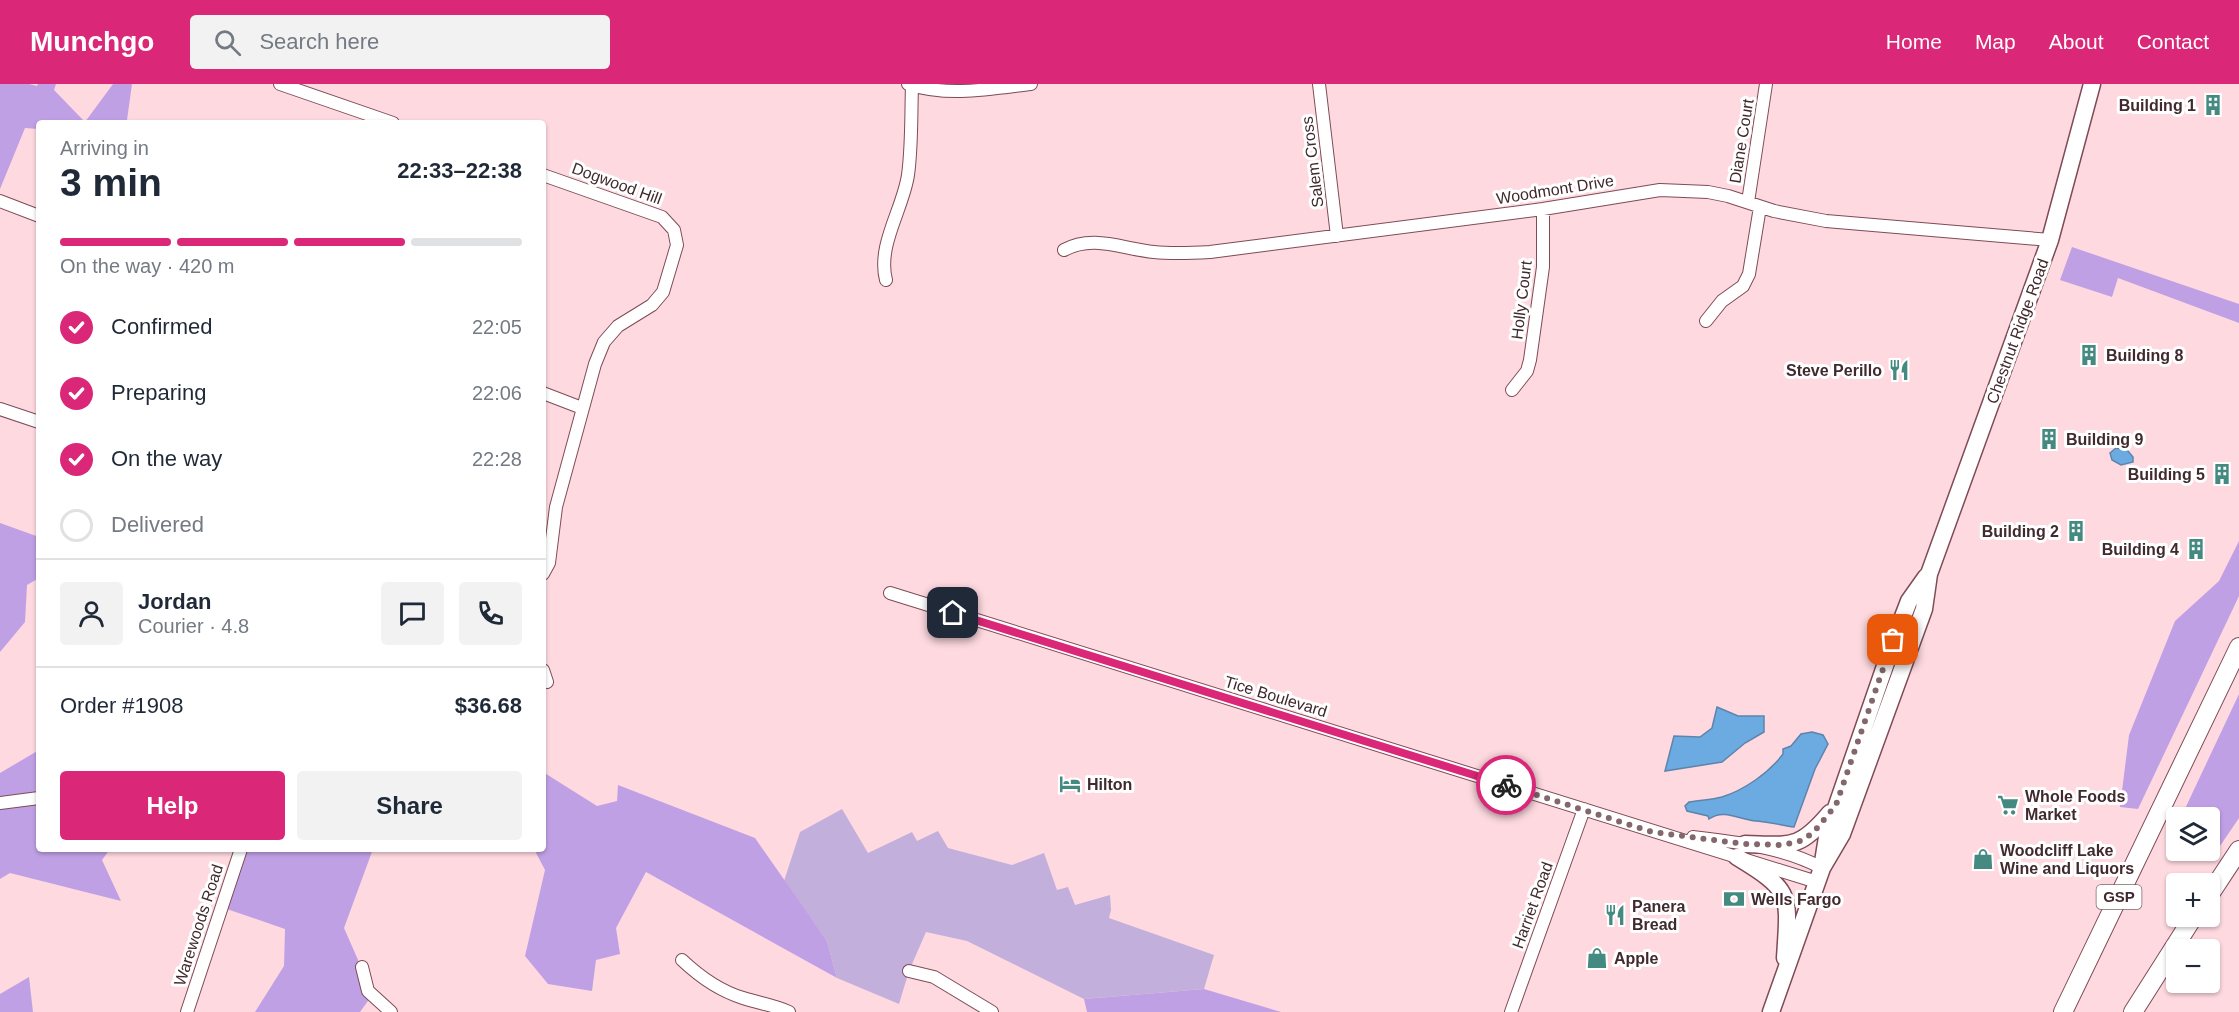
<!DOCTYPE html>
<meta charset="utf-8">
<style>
:root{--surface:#fff;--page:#f2f2f3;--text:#1f2937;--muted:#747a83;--line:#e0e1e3;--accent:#db2777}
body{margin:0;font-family:Arial,sans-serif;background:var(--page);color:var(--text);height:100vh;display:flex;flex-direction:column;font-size:22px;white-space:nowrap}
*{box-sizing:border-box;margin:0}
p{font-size:20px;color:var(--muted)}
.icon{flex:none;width:33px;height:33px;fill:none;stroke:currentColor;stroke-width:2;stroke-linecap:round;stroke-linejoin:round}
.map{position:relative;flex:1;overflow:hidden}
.details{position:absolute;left:36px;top:36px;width:510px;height:732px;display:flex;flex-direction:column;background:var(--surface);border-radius:6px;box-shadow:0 2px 4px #0004}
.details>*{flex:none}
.fabs{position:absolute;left:2166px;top:723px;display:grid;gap:12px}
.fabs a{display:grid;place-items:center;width:54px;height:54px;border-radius:6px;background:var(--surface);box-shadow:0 2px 4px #0004;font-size:30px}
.pin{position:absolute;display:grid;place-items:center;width:51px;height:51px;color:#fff;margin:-26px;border-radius:12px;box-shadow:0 3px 9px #0006}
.courier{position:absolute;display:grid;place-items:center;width:60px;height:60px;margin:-30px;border:4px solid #db2777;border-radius:50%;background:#fff;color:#222;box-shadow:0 2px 8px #0007}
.headline em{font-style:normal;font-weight:800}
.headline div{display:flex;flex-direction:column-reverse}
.headline{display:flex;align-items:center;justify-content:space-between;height:102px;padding:0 24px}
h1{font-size:39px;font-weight:800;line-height:45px}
.bar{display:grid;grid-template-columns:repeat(4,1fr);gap:9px 6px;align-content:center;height:72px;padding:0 24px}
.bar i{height:8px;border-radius:4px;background:var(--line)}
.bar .on{background:var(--accent)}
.bar p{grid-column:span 4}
.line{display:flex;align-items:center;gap:15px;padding:0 24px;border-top:2px solid var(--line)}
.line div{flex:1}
.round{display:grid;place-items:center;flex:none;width:63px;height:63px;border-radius:6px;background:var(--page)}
ol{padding:0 24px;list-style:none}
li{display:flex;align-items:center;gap:18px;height:66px}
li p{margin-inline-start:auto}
li .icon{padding:6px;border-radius:50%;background:var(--accent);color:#fff;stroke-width:4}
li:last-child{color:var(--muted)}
li i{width:33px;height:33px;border:3px solid var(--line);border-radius:50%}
.cta{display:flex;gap:12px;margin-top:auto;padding:12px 24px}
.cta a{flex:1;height:69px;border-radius:6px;background:var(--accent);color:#fff;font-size:24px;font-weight:800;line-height:69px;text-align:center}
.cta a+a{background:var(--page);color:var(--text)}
header{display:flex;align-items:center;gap:36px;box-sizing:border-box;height:84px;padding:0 30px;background:var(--accent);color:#fff}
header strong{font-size:28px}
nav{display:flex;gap:33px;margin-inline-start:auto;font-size:21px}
.search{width:420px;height:54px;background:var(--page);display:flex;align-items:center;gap:15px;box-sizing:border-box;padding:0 21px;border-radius:6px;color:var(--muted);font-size:22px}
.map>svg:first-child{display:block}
.green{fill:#c3afdc}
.forest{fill:#c0a0e5}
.water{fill:#6babe1;stroke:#5e84ac;stroke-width:1.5}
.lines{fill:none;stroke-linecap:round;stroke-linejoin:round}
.minor-casing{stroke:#7e4b57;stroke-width:14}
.major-casing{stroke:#7e4b57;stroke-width:19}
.highway-casing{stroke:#7e4b57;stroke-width:20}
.minor{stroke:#fff;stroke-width:12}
.major{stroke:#fff;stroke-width:16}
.highway{stroke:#fff;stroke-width:18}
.done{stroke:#83676d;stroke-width:6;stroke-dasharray:0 10.8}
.route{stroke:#db2777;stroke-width:8}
.labels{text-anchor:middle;stroke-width:6;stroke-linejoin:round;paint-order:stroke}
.shield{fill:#fff;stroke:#7a6a6d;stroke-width:1.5}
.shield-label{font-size:15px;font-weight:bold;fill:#412a2f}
.poi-label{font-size:16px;font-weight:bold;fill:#412a2f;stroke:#fff;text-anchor:start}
.street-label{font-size:16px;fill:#412a2f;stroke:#fff}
</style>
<header>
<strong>Munchgo</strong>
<div class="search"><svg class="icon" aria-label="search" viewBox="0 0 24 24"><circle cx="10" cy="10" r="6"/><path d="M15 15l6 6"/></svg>Search here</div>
<nav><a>Home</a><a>Map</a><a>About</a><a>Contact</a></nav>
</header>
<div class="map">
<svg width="2239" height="928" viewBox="0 0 2239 928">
<rect width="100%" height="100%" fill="#fed9e0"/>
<!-- green -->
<path class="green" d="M842,725L868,769L912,748L917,757L938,747L948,764L1012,781L1044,769L1057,806L1068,803L1075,821L1110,811L1111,826L1109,834L1214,871L1204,905L1084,915L967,857L926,848L909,887L899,920L837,894L827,857L784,797L800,748Z"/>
<!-- forest -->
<path class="forest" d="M0,0H29L37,2L38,0H56L54,6L85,38L113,0H132L127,36L129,39H39V45L25,44L0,105Z
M2072,163L2239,220V239L2118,194L2112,213L2060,196Z
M0,439L39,453V494L27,501L25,538L0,568Z
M2239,457V512L2138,725L2120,723L2129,651L2175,537L2219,497Z
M2239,610V734L2220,762L2210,743V734L2204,733L2203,730L2183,729Z
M39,666V765H110L102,776L121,817L10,789L0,795V689Z
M543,688L597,722L617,717L618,701L755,754L827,857L837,894L646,788L616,844L620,870L596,876L592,907L548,900L525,872L545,786L534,765H543Z
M239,765H373L344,844L373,910L360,928H255L284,882L285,845L221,823Z
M29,893L33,928H0V910Z
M1204,905L1281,928H1087L1084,915Z"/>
<!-- water -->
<path class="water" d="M2116,364L2127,366L2133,373V378L2121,381L2112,376L2110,369Z
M1717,623L1738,632H1764V648L1745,659L1722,678L1665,687L1674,652L1700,653L1712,644Z
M1812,648L1823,651L1828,660L1815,685L1794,743C1781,741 1769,738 1756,737C1740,736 1724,724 1709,735L1708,732L1687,727L1685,722L1689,718C1699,716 1711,716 1722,713C1744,706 1769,689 1783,670V665L1791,662L1801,650Z"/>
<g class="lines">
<defs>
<path id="minor" d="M280,0L393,39
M908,0C948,13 990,5 1031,0
M1319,0L1337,152
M543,91L662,133L674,146L677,161L663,208L652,221L618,242L604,258L595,280L556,423L549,479L543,490
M0,117L39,132
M1748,118L1766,0
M1064,166C1093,150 1123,165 1154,168C1173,170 1192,169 1210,168L1543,125L1660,106L1708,108L1728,112L1774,127L1826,137L2050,156
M886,196C877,161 903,125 908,91C912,62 911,31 912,1
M1706,237L1722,217L1743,202L1749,190L1760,123
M1512,306L1527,287L1530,276L1543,183V125
M543,309L582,324
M0,325L39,338
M890,509L1817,798
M543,586L547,598
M0,719L39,714
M1693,753C1736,758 1783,763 1822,784
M682,876C700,893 720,907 743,914C758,919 774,921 789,928
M362,883L368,907L391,928
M909,887L934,893L992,928
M187,928L241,765
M1511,928L1584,725"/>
<path id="major" d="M1745,760C1791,761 1799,766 1830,729
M1737,773C1793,807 1789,810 1785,874
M1822,784L1842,750L1924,525L1929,490L2050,156L2092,0
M1771,928L1822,784L1828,747L1894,556L1909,517L1926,493"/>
<path id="highway" d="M2210,810L2239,766
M2063,928L2239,563
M2133,928L2194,832"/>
</defs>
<!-- minor casing -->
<use href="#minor" class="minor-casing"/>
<!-- major casing -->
<use href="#major" class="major-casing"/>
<!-- highway casing -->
<use href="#highway" class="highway-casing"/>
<!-- minor -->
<use href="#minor" class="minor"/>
<!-- major -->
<use href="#major" class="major"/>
<!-- highway -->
<use href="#highway" class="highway"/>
</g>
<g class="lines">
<!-- done -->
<path class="done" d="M1506,701L1652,748L1745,760L1783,761L1800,757L1813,749L1836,721L1893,556"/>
<!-- route -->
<path class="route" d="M953,529L1506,701"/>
</g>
<!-- icons -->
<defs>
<symbol id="building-bare" viewBox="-9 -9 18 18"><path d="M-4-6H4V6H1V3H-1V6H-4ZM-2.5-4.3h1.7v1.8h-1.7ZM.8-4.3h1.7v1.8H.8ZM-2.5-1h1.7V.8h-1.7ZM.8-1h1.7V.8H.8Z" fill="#448a81" stroke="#fff" stroke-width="2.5" paint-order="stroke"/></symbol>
<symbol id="restaurant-bare" viewBox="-9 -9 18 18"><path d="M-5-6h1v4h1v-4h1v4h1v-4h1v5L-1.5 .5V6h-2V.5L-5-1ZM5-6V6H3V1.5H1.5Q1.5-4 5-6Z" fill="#448a81" stroke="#fff" stroke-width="2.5" paint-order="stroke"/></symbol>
<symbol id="hotel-bare" viewBox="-9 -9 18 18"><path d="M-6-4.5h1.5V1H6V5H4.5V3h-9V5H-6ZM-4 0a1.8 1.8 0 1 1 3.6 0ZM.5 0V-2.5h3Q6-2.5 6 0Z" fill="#448a81" stroke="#fff" stroke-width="2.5" paint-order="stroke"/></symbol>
<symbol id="supermarket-bare" viewBox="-9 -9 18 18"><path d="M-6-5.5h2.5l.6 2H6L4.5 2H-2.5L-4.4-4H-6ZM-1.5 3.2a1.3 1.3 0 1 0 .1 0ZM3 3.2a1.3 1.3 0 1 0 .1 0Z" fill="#448a81" stroke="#fff" stroke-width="2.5" paint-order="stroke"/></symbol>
<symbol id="shop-bare" viewBox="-9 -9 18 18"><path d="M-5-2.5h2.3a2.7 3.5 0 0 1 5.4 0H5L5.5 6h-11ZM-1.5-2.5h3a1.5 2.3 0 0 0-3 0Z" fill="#448a81" stroke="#fff" stroke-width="2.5" paint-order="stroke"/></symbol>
<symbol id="bank-bare" viewBox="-9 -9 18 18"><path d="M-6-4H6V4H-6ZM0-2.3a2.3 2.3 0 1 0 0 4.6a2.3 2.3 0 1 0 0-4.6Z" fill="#448a81" stroke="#fff" stroke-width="2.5" paint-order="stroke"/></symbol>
</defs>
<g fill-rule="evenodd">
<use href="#building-bare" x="2198" y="6" width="30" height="30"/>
<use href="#building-bare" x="2074" y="256" width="30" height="30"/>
<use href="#restaurant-bare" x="1884" y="271" width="30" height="30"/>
<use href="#building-bare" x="2034" y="340" width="30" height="30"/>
<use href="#building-bare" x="2207" y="375" width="30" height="30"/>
<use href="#building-bare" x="2061" y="432" width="30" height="30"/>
<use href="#building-bare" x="2181" y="450" width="30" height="30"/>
<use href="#hotel-bare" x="1055" y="685" width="30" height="30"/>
<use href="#supermarket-bare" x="1993" y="706" width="30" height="30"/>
<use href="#shop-bare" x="1968" y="760" width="30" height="30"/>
<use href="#bank-bare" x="1719" y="800" width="30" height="30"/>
<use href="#restaurant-bare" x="1600" y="816" width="30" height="30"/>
<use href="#shop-bare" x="1582" y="859" width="30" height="30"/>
</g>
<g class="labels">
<!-- shield labels -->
<rect class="shield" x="2096.5" y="801" width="45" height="24" rx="4.5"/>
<g class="shield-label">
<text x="2119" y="818">GSP</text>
</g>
<!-- poi labels -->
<g class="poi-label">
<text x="2196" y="27" text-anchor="end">Building 1</text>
<text x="2106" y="277">Building 8</text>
<text x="1882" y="292" text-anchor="end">Steve Perillo</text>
<text x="2066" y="361">Building 9</text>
<text x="2205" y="396" text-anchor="end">Building 5</text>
<text x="2059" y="453" text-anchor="end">Building 2</text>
<text x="2179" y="471" text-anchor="end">Building 4</text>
<text x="1087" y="706">Hilton</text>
<text x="2025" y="718">Whole Foods<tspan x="2025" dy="18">Market</tspan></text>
<text x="2000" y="772">Woodcliff Lake<tspan x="2000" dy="18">Wine and Liquors</tspan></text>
<text x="1751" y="821">Wells Fargo</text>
<text x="1632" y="828">Panera<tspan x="1632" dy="18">Bread</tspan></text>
<text x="1614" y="880">Apple</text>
</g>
<!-- street labels -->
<g class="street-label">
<text transform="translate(1741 57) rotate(-81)" y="6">Diane Court</text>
<text transform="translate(1312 78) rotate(-97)" y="6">Salem Cross</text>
<text transform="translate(617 99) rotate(20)" y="6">Dogwood Hill</text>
<text transform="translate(1555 105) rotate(-9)" y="6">Woodmont Drive</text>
<text transform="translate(1521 216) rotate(-83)" y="6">Holly Court</text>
<text transform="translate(2017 247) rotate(-70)" y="6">Chestnut Ridge Road</text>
<text transform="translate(1276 612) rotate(17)" y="6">Tice Boulevard</text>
<text transform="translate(1532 821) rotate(-70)" y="6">Harriet Road</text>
<text transform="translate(198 841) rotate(-72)" y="6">Warewoods Road</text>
</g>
</g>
</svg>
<div class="fabs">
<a><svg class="icon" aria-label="layers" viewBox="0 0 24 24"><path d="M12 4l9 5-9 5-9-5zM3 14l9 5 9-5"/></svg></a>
<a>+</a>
<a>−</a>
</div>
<div class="pin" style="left:1893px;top:556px;background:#ea580c"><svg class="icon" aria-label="bag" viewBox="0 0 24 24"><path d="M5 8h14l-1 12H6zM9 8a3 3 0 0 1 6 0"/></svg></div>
<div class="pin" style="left:953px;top:529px;background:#1f2937"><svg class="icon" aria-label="home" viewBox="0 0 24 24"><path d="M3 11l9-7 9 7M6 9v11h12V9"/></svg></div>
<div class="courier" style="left:1506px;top:701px"><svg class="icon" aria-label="bike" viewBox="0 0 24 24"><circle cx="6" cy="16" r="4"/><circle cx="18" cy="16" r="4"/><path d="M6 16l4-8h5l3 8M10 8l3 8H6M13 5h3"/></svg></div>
<section class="details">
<div class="headline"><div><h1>3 min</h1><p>Arriving in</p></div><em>22:33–22:38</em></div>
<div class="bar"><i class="on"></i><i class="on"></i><i class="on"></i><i></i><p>On the way · 420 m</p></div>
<ol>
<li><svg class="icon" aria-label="check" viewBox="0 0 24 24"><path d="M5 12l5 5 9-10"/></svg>Confirmed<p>22:05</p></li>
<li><svg class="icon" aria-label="check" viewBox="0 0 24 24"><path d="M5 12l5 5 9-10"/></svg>Preparing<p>22:06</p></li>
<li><svg class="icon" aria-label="check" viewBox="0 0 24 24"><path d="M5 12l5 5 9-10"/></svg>On the way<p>22:28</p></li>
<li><i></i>Delivered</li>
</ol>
<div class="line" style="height:108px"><a class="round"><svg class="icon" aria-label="person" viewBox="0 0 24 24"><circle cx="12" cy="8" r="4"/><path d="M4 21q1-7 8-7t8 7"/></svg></a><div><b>Jordan</b><p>Courier · 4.8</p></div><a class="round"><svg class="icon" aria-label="chat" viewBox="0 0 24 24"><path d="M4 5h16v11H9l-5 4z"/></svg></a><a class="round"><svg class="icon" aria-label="phone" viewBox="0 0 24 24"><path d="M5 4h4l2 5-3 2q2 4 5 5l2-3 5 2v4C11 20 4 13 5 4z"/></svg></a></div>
<div class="line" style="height:78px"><div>Order #1908</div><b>$36.68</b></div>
<div class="cta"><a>Help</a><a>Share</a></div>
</section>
</div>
